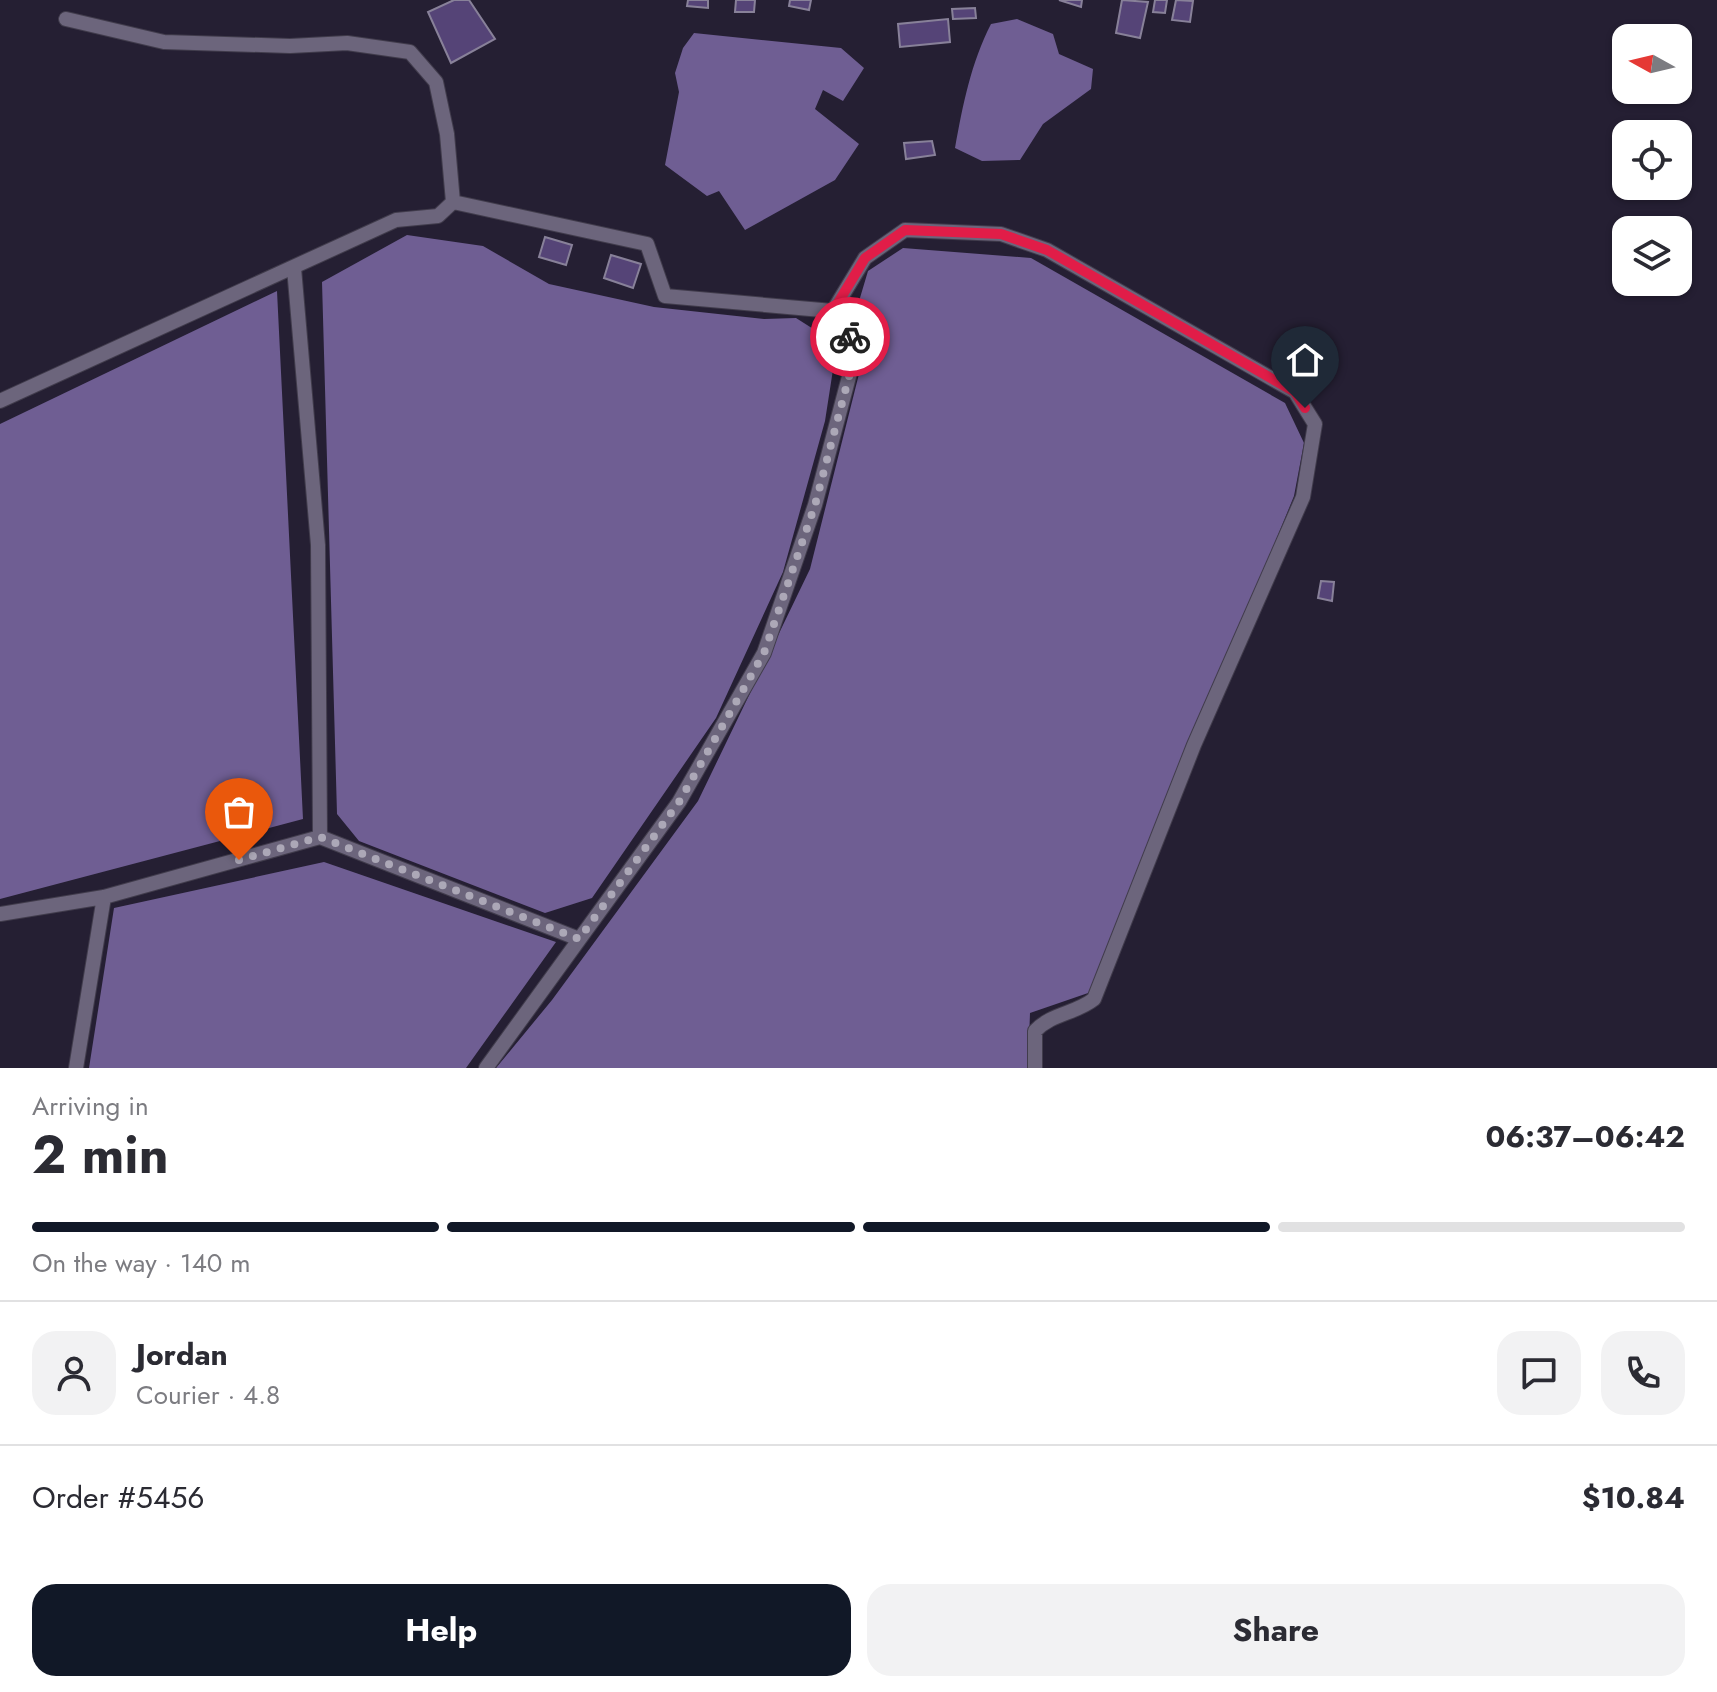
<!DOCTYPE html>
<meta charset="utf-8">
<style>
:root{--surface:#fff;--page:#f2f2f3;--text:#2b2b33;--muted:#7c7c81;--line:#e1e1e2;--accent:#111827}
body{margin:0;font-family:Jost,sans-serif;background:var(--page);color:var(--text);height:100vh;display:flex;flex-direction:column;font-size:30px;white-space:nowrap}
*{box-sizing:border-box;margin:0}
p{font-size:26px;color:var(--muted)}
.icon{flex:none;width:44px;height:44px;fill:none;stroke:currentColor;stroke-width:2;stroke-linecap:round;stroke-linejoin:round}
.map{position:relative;height:1068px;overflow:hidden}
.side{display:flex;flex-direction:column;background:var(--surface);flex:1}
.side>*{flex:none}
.needle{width:52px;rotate:278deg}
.controls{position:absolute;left:1612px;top:24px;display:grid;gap:16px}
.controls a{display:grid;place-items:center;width:80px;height:80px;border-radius:16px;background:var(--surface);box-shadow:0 2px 6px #0004;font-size:40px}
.pin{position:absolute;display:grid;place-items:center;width:68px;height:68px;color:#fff;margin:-82px -34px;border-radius:50% 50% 50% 0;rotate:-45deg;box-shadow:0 0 8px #0007}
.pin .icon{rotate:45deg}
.courier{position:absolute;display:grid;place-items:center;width:80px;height:80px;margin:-40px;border:6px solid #e11d48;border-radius:50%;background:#fff;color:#222;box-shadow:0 2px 10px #0007}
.summary em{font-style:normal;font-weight:700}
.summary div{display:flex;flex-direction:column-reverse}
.summary{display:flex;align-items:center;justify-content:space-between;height:136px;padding:0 32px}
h1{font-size:52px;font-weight:700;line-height:60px}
.bar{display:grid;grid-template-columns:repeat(4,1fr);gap:12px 8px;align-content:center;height:96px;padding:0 32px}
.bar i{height:10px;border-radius:6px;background:var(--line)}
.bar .selected{background:var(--accent)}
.bar p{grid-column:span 4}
.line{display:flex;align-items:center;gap:20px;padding:0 32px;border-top:2px solid var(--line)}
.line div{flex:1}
.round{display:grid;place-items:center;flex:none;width:84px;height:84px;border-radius:24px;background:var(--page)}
.primary-button{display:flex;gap:16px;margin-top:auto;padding:16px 32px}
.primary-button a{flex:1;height:92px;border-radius:24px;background:var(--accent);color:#fff;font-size:32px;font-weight:700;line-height:92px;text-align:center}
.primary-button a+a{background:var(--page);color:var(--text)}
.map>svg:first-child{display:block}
.water{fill:#6f5e93}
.building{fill:#547;stroke:#888199;stroke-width:2}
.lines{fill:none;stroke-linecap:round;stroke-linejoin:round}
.lane-casing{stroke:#413c4c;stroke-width:16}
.lane{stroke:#6c657c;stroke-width:14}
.done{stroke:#aca8b7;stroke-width:8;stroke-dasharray:0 14.4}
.route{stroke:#e11d48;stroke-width:10}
</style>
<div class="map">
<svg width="1717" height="1068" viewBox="0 0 1717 1068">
<rect width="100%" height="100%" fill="#251f33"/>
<!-- water -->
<path class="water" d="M1017,19L1053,34L1059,54L1093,69L1091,89L1043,124L1020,160L982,161L955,148C963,104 971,63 991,24Z
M694,33L841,48L864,68L843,101L823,90L815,109L859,144L835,180L745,230L719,191L707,196L665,165L679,92L675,73L683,48Z
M407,235L483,246L549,284L654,307L764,319L796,318L837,344L825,421L783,572L716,718L592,898L545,913L359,841L337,814L322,282Z
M903,248L1031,258L1285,403L1304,443L1294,496L1091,992L1030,1013L1028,1068H496L552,1000L698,801L810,569L869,334L854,318L868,271Z
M277,291L303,819L0,899V424Z
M324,862L556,942L466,1068H89L114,908Z"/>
<!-- building -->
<path class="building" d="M454,0H469L495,39L451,63L428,12Z
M688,0H708V8L687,6Z
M736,0H755L754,12H735Z
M790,0H811L809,10L789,6Z
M1059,0H1082L1081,7Z
M1122,0L1148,2L1140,38L1116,33Z
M1155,0H1167L1165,13L1153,12Z
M1176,0L1193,1L1190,22L1172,20Z
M975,8L976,18L953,19L952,9Z
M948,19L950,42L900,47L898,24Z
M932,141L935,155L906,159L904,143Z
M545,237L572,245L566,265L539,257Z
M611,255L641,264L633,288L604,278Z
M1321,581L1334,582L1332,601L1318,598Z"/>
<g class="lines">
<defs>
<path id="lane" d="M66,19L164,42L290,46L347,43L410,52L436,82L447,134L453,202
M294,268L318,545L320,837
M0,401L396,220L438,216L453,202L647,244L665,296L833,311L865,258L905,230L1001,234L1047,250L1295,392L1315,424L1303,497L1194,745L1094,999C1075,1014 1052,1013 1035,1031V1068
M0,914L104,897L320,837L579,939
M76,1068L104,897
M486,1068L679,802L764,653L815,505L851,369L852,340L833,311"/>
</defs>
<!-- lane casing -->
<use href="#lane" class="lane-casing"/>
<!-- lane -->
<use href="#lane" class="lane"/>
</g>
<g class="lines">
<!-- done -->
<path class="done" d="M239,860L320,837L579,939L679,802L764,653L815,505L851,369L850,337"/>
<!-- route -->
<path class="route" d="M850,337L833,311L865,258L905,230L1001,234L1047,250L1075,266L1295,392L1305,408"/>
</g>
</svg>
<div class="controls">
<a><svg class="needle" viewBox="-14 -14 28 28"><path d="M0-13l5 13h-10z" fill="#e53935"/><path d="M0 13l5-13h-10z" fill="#7c7c81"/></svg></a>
<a><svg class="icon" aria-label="locate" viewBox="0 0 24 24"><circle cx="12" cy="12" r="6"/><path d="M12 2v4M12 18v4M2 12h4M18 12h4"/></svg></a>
<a><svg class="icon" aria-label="layers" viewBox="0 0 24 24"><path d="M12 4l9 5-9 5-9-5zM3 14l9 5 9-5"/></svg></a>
</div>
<div class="pin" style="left:239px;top:860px;background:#ea580c"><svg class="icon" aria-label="bag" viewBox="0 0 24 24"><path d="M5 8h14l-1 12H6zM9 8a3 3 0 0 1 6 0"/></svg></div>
<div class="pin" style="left:1305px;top:408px;background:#1f2937"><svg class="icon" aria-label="home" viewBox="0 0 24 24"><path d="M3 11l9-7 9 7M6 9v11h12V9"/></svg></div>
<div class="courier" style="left:850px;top:337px"><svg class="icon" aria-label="bike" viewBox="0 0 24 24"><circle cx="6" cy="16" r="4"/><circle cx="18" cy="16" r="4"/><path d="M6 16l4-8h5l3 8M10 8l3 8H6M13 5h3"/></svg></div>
</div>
<section class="side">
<div class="summary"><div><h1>2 min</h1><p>Arriving in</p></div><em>06:37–06:42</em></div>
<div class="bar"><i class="selected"></i><i class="selected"></i><i class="selected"></i><i></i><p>On the way · 140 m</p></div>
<div class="line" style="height:144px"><a class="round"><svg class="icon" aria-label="person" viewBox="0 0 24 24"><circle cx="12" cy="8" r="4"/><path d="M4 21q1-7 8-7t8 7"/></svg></a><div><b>Jordan</b><p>Courier · 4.8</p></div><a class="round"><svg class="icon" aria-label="chat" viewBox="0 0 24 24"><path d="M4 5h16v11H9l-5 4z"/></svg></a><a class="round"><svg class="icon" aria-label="phone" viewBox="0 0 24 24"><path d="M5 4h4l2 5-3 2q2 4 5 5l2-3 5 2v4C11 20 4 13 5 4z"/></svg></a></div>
<div class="line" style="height:104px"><div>Order #5456</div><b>$10.84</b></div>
<div class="primary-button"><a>Help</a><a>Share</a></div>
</section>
